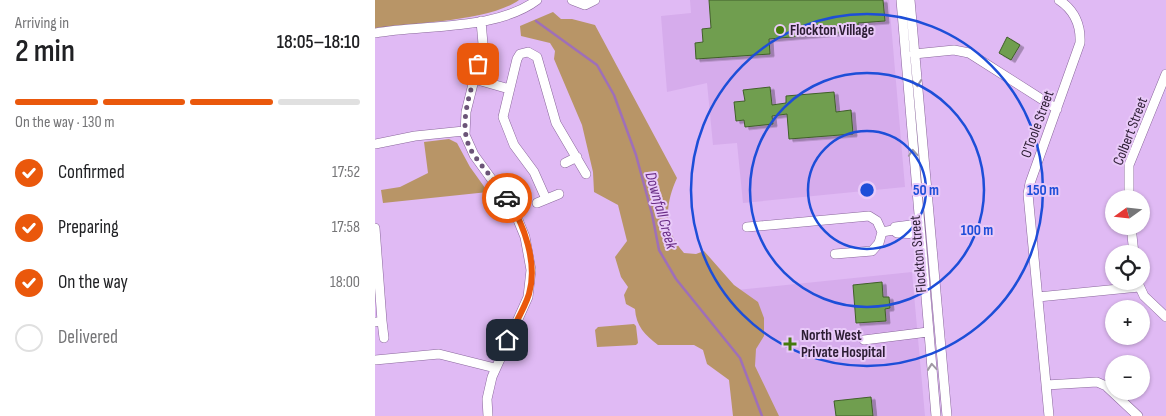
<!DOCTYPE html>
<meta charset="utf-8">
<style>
:root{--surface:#fff;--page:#f6f6f6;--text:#202124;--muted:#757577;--line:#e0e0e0;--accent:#ea580c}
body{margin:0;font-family:"Sofia Sans Condensed",sans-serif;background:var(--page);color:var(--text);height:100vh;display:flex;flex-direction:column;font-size:19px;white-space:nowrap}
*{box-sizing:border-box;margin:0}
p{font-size:16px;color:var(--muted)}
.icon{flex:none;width:28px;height:28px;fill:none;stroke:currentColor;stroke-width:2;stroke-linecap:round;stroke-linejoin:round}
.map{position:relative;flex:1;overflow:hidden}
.panel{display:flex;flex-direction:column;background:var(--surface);width:375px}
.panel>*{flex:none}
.needle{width:32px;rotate:255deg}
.tools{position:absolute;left:730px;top:190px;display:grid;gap:10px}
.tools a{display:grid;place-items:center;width:45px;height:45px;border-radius:50%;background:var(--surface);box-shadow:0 1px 4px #0004;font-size:25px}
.pin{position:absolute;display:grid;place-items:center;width:42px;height:42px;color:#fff;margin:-21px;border-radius:10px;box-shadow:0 2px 8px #0006}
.courier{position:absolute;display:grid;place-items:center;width:50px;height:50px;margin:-25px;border:4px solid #ea580c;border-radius:50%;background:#fff;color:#222;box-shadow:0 1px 6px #0007}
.overview em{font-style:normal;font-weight:600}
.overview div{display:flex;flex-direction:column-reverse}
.overview{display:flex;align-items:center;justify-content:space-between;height:85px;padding:0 15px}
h1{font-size:32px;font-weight:600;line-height:38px}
.bar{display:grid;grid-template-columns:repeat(4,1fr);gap:8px 5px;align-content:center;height:60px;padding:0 15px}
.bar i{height:6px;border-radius:4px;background:var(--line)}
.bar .active{background:var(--accent)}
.bar p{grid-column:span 4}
ol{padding:0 15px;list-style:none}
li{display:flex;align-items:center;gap:15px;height:55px}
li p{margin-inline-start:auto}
li .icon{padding:5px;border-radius:50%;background:var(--accent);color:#fff;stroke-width:4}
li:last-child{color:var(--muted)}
li i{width:28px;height:28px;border:2px solid var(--line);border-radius:50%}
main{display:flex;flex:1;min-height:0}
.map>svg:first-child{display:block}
.built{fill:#d6acec}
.green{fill:#b89567}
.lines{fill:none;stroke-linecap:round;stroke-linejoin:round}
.stream{stroke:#9f6fb8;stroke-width:2.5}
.building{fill:#709e50;stroke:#405f29;filter:url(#shadow)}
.minor-casing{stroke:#8a679c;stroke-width:10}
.minor{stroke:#fff;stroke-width:9}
.oneway{stroke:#a099a3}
.done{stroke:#6b5477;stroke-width:5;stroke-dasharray:0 9}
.route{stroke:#ea580c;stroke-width:6}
.ring{fill:none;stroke:#1d4ed8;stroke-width:2.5}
.poi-dot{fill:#457a0c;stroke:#e9caf9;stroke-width:2}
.labels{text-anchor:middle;stroke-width:4;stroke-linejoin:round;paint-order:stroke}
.poi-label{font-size:15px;font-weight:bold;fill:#2c1d33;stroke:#e9caf9;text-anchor:start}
.street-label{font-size:15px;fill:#2c1d33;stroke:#e9caf9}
.water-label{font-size:16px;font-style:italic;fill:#6a2d86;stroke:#e9caf9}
.centre{fill:#1d4ed8;stroke:#e9caf9;stroke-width:2.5}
.ring-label{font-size:15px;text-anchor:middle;font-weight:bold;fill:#1d4ed8;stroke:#e9caf9;stroke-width:4;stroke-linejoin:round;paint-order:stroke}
</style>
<main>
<section class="panel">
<div class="overview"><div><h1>2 min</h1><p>Arriving in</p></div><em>18:05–18:10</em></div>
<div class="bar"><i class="active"></i><i class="active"></i><i class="active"></i><i></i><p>On the way · 130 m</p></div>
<ol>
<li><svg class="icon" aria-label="check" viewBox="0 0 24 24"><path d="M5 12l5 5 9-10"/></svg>Confirmed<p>17:52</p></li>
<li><svg class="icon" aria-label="check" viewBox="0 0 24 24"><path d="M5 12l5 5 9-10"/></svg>Preparing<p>17:58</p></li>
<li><svg class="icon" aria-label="check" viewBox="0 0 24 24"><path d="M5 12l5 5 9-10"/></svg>On the way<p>18:00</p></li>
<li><i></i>Delivered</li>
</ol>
</section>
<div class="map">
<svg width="791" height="416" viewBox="0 0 791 416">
<defs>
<filter id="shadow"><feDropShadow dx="4" dy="2.5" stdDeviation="0" flood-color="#0004"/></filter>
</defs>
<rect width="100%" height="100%" fill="#e0baf4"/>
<!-- built -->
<path class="built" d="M315,0H514L530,187L368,203L362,143L338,145L332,83L292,92L286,16L316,13Z
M537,272L550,416H390L342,292Z"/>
<!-- green -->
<path class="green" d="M0,0H144C115,21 38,23 0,28Z
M178,12L186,19H197L220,25L302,178C290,204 288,230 309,253L321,254L329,251L359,285L383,302L389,318V336L381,349L380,366L404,416H358L354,380L332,364L328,350L319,345H283C270,335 261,326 260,309L251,304L249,295L253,287L246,277L240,257L252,241L243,205L219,192L218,172L207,125L179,59L180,51L175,43L146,36L145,26Z
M74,139L82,143L95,167L113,192L8,203L6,190L25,187L53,173L49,142Z
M259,324L261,326L263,343L261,345L222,347L220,330L223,327Z"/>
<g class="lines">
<!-- stream -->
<path class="stream" d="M161,21L222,65L239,95L261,155L277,214L284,250L301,279L365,358L387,416"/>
</g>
<!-- building -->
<path class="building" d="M334,0H508L510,21L483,23L484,31L394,39L395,54L321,59L320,43L328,42L327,29L336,28Z
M632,37L645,45L636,60L624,53Z
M395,87L397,105L411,103V96L459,92L461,112L476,110L478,134L414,139L412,114L397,116L398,124L370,127L369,120L361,121L359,102L370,101L368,90Z
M507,282L508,297H514L515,308L510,309L511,321L481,323L478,285Z
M496,397L498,416H461L459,401Z"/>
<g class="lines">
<defs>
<path id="minor" d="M197,0L210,5L220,0
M526,0L561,416
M535,0L572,416
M106,21L108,44L91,112L90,135L99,155L139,210L150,237L156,270L153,297L117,377L112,399L113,416
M0,33C49,24 121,31 162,0
M539,54L579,50L594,53L682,109
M99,79L134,89
M0,144L40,136L89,131
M190,163L202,157
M171,199L159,172L139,145L128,117L142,59L145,54L153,52L162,57L181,123L211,174
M754,199V165L791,74
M162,203L184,194
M544,224L520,227L518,230L522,233L545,234
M756,226L759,254
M372,227L494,216L502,221L507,232
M0,228L7,321
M460,254L497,251L504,243L507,232L518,230
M762,281L769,296L791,317
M663,297L764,287
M0,322L7,321L9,338
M489,340L553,332
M0,360L64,354L120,368
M671,385L722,382L731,386L763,416
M674,416L653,194L655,183L705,43C706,25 699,10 684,0"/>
</defs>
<!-- minor casing -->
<use href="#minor" class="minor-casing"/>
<!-- minor -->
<use href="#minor" class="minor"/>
</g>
<!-- one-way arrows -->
<defs><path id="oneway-chevron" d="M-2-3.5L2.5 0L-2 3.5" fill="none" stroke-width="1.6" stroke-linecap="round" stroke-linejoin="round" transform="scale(1.25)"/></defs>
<g class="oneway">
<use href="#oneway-chevron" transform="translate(542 83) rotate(85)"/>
<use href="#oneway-chevron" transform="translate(538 153) rotate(-94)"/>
<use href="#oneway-chevron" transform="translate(557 367) rotate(-95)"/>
</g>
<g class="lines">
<!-- done -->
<path class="done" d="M103,64C96,93 80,128 99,155C109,170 122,182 132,198"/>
<!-- route -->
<path class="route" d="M132,340C139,325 149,310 154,294C163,263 149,224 132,198"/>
</g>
<!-- distance rings -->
<g class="ring">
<circle cx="492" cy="190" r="59"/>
<circle cx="492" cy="190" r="117"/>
<circle cx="492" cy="190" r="176"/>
</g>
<!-- markers -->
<g class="poi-dot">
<circle cx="405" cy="30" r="5"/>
<path d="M412.5 336.5h5v5h5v5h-5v5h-5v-5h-5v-5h5z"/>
</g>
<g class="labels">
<!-- poi labels -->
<g class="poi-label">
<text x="415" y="35">Flockton Village</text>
<text x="426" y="340">North West<tspan x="426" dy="17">Private Hospital</tspan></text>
</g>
<!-- street labels -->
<g class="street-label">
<text transform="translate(662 124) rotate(-70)" y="5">O'Toole Street</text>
<text transform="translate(755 131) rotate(-69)" y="5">Colbert Street</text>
<text transform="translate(543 254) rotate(-95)" y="5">Flockton Street</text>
</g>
<!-- water labels -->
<g class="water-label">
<text transform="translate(287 210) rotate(74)" y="6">Downfall Creek</text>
</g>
</g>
<circle cx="492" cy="190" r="8" class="centre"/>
<g class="ring-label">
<text x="551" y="195">50 m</text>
<text x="668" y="195">150 m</text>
<text x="602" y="235">100 m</text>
</g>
</svg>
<div class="tools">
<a><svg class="needle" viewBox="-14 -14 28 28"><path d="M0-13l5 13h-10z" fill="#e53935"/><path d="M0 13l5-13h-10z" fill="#757577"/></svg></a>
<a><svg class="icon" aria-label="locate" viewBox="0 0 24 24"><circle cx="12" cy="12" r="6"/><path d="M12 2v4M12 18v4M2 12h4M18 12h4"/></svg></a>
<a>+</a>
<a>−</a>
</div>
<div class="pin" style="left:103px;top:64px;background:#ea580c"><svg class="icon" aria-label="bag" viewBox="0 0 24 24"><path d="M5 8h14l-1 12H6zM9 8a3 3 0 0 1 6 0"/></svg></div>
<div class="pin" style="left:132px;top:340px;background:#1f2937"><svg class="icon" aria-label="home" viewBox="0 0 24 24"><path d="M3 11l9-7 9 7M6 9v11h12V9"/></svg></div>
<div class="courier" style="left:132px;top:198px"><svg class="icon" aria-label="car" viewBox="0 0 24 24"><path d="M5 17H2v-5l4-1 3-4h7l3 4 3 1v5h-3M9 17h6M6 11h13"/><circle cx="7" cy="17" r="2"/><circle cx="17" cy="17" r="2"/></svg></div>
</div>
</main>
